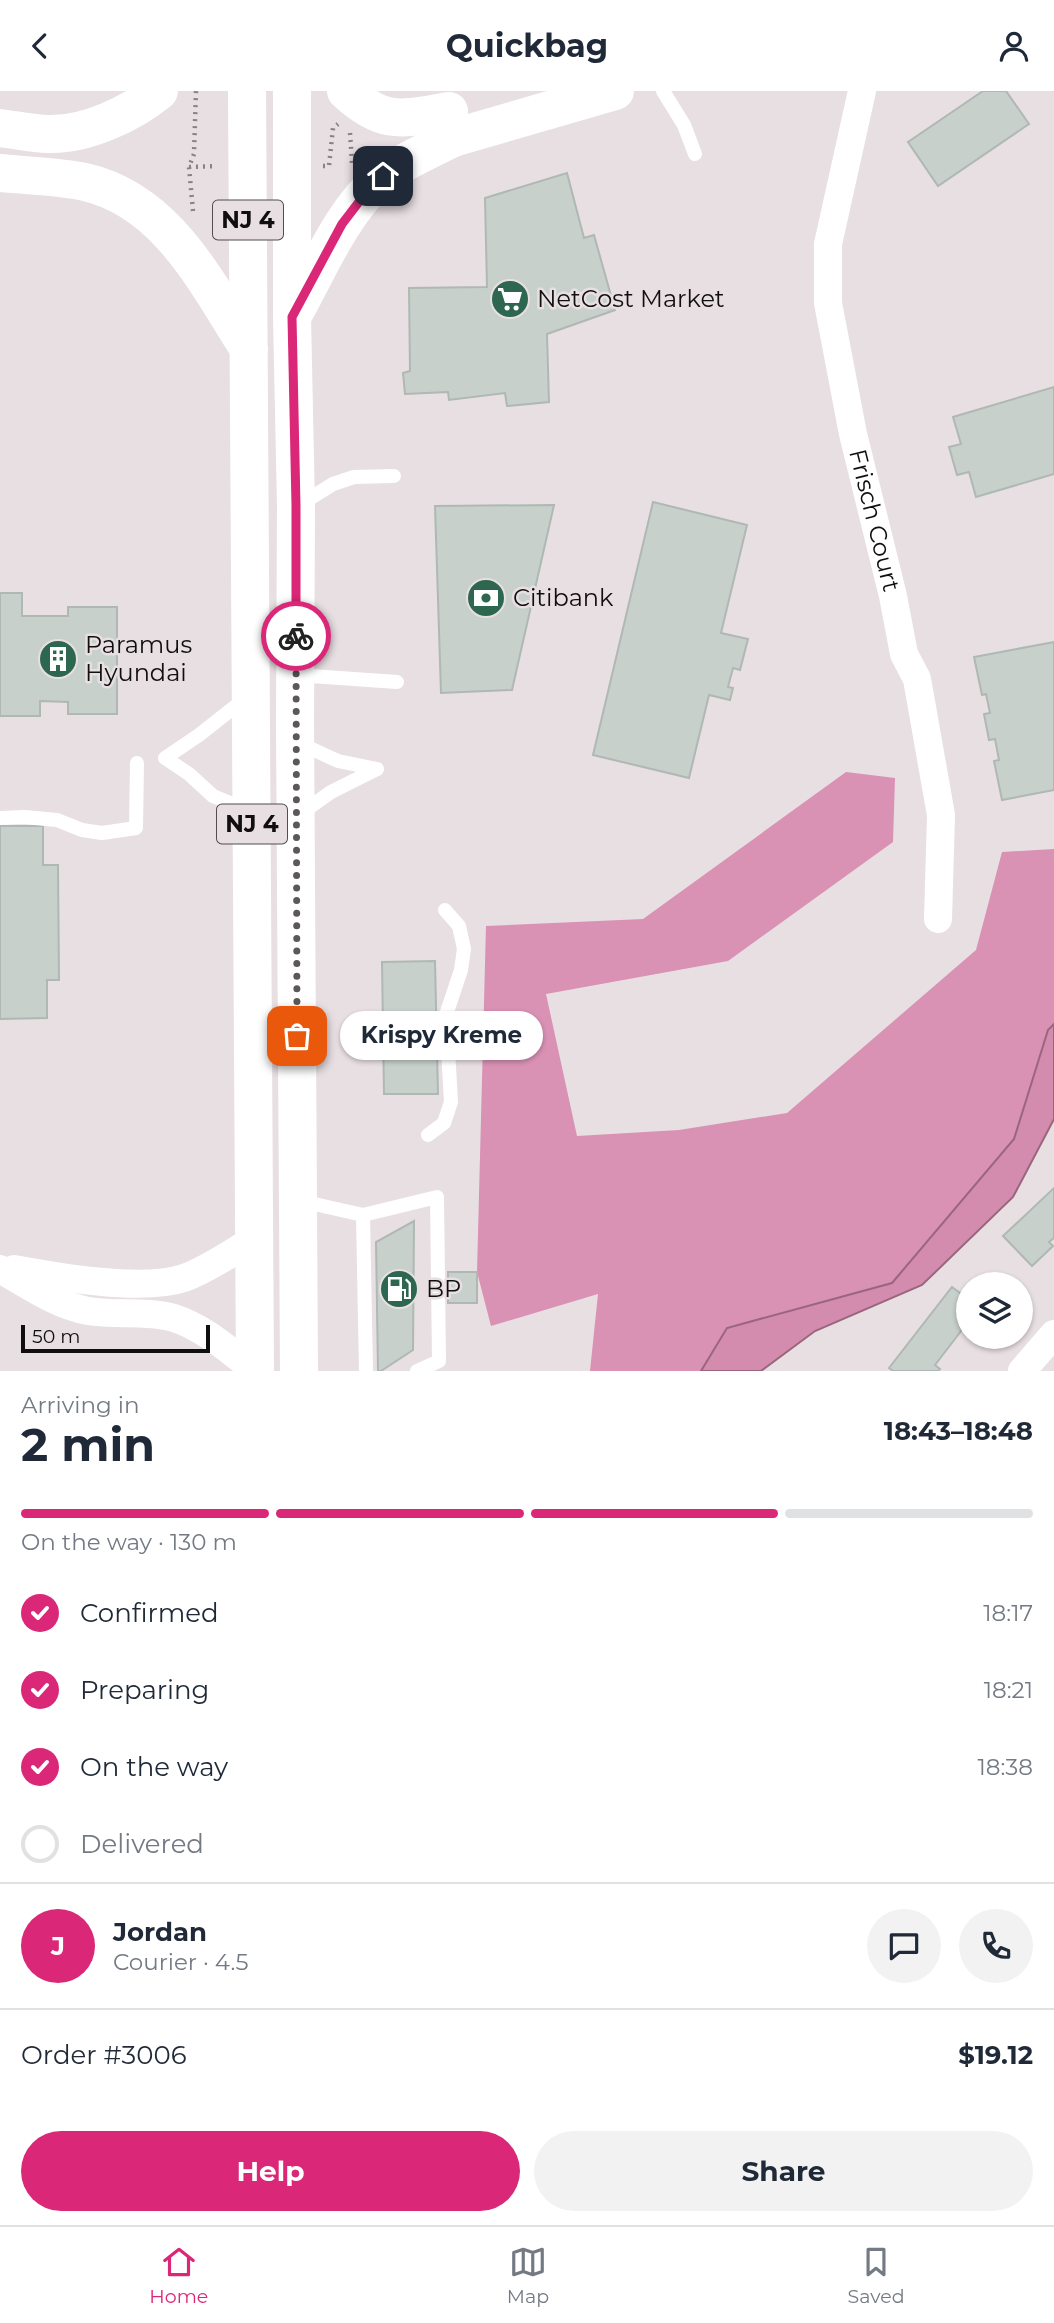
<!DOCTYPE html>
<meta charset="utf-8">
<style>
:root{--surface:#fff;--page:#f2f2f3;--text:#1f2937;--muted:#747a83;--line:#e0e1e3;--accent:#db2777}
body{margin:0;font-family:Montserrat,sans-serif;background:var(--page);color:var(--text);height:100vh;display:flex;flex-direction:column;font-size:26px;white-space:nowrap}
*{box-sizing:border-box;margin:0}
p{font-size:23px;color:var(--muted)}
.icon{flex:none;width:38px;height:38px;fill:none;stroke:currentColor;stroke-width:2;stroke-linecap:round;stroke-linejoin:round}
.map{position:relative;height:1280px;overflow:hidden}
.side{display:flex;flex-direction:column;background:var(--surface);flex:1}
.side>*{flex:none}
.fabs{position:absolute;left:956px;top:1181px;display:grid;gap:14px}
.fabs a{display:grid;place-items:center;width:77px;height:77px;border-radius:50%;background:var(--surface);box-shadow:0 2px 5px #0004;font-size:35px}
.scale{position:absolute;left:21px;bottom:18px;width:189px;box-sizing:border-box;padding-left:7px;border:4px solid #110e0f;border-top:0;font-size:19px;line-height:24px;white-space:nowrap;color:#110e0f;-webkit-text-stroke:5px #e8dfe3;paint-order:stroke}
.pin{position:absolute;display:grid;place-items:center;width:60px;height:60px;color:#fff;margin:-30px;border-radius:14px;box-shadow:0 4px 10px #0006}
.courier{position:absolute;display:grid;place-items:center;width:70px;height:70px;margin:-35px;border:5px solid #db2777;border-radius:50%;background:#fff;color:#222;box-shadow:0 2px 9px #0007}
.bubble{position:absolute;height:49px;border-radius:24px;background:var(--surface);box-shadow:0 2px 5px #0004;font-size:23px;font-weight:700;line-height:49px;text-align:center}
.overview em{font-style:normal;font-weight:700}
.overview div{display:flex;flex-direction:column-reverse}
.overview{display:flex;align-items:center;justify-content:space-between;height:119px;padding:0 21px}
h1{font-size:46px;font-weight:700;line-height:52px}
.bar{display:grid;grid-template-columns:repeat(4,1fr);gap:10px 7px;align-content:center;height:84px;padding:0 21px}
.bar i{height:9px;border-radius:5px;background:var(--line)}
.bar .selected{background:var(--accent)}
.bar p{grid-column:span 4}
.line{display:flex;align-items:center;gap:18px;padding:0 21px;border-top:2px solid var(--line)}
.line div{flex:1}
.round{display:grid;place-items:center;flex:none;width:74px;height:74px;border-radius:37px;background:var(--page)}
ol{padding:0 21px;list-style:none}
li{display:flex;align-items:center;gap:21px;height:77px}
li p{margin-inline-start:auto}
li .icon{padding:7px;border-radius:50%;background:var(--accent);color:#fff;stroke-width:4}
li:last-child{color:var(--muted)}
li i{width:38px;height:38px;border:4px solid var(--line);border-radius:50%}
.action{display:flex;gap:14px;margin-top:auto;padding:14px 21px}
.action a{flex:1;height:80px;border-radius:42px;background:var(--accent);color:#fff;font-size:28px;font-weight:700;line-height:80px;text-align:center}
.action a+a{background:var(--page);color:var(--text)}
header{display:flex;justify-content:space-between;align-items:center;height:91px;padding:0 21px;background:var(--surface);font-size:32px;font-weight:700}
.menu{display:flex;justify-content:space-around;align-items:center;height:98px;border-top:2px solid var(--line);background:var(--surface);font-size:19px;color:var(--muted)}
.menu a{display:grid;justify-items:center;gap:4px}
.menu .selected{color:var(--accent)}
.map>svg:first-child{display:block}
.forest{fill:#d991b4}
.water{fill:#d48cae;stroke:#9a667e;stroke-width:2}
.building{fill:#c7d0cb;stroke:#afb8b4;stroke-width:2}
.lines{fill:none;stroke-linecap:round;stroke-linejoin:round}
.path{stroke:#898285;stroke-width:4.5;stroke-dasharray:2 5;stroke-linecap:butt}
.lane{stroke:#fff;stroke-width:14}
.street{stroke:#fff;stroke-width:28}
.primary{stroke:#fff;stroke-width:38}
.highway{stroke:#fff;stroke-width:38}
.done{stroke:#5c5759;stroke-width:7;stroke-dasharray:0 12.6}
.route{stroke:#db2777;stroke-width:9}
.labels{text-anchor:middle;stroke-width:5;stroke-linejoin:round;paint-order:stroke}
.shield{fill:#e8dfe3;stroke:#524d4f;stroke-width:2}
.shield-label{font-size:23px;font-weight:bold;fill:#110e0f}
.poi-label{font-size:24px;fill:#110e0f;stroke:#e8dfe3;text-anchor:start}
.street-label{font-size:24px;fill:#110e0f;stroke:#e8dfe3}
</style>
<header><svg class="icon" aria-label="back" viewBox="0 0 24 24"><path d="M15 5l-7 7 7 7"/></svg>Quickbag<svg class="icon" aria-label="person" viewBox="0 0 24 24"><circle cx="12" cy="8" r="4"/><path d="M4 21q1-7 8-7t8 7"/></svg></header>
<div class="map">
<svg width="1054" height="1280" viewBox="0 0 1054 1280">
<rect width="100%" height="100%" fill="#e8dfe3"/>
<!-- forest -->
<path class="forest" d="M846,681L895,687L893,751L728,870L546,903L577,1045L679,1039L787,1022L976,859L1002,761L1054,758V933L1048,939L1014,1048L892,1192L728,1237L701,1280H590L598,1203L491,1235L477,1181L486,835L643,828Z"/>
<!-- water -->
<path class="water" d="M1054,933V1028L1013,1106L922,1194L815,1240L761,1280H701L727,1237L892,1192L1014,1048L1048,939Z"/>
<!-- building -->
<path class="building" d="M983,0H1006L1029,33L938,95L908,51Z
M567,82L584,147L594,144L615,219L547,243L549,311L507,315L505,302L449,309L448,301L405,303L403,282L410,280L409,197L487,196L485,107Z
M1054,296V383L976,406L969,381L957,384L949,356L961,353L953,326Z
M653,411L747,434L721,542L748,548L740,579L733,577L728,596L733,597L730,609L709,604L689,687L593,664Z
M554,414L512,599L441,602L435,415Z
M0,502H22V525H68V516H117V623H68V611L40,610V625H0Z
M1054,551V699L1002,709L994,670L999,669L995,648L989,649L984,623L990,622L986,603L982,604L974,566Z
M0,735H43V774H58L59,889H47V927L0,928Z
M435,870L438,1003H384L382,871Z
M1054,1097V1147L1049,1151L1053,1155L1032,1175L1003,1145Z
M414,1130L413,1259L381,1280H378L376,1151Z
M448,1181H477V1212H448Z
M952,1196L968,1208V1231L935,1274L940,1278L938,1280H893L889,1277Z"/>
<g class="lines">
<!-- path -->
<path class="path" d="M350,42L352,72
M323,75H329L333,37L338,33
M189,76L216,75
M193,120L189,76L194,63L196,0"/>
<!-- lane -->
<path class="lane" d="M663,0L684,34L695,63
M301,413L333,393L354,386L394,385
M297,584L397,591
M246,607L199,644L165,667L189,683L213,705L247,719
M299,652L338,670L377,678
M300,723L331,701L377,678
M0,727L24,726L57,729L82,739L102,742L136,737L137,672
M428,1044L444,1032L451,1011L446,924L461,879L464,858L459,835L445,819
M301,1110L363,1124L366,1280
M363,1124L437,1106L439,1270L417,1280"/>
<!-- street -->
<g class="street">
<path id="s1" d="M862,0L828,153V212L853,343L893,505L904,563L917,588L941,724L938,828"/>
<path d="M0,1178C28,1194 56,1214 88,1220C116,1225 146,1219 174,1227C205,1237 229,1260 255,1279"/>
<path d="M14,1178C58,1186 142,1201 184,1187C209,1178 232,1161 255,1148"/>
<path d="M1022,1280L1054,1243"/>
</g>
<!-- primary -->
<path class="primary" d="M453,47L615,0"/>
<!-- highway -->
<path class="highway" d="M247,0L255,1280
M292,0V226L296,415L295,630L299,1280
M346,0C384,35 402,28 449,20
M0,37C16,39 33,43 49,43C86,44 131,23 159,0
M0,82C28,85 58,85 85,91C168,110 207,193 249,258
M293,224C319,178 341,122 381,87C399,72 432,58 453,47"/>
</g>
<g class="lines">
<!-- done -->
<path class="done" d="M296,545L297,945"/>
<!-- route -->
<path class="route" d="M296,545V415L292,226L342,133L365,103L383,85"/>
</g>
<!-- icons -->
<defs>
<symbol id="supermarket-disc" viewBox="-11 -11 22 22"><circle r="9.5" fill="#2d6750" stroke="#e8dfe3"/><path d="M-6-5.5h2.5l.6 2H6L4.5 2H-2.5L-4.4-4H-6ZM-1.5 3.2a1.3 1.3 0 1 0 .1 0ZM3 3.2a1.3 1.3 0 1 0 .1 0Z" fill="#fff"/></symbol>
<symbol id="bank-disc" viewBox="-11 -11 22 22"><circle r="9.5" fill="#2d6750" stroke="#e8dfe3"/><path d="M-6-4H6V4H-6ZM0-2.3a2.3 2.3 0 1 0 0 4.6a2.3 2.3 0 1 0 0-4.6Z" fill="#fff"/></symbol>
<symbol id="building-disc" viewBox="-11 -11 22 22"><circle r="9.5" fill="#2d6750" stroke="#e8dfe3"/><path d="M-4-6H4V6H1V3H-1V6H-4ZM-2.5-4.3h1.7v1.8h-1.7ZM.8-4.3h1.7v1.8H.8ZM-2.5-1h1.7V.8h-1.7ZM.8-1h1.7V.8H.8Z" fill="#fff"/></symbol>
<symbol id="fuel-disc" viewBox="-11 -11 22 22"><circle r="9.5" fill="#2d6750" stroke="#e8dfe3"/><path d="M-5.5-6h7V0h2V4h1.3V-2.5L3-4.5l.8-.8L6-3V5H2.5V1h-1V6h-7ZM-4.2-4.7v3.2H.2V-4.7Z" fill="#fff"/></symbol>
</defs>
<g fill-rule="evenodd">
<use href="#supermarket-disc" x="488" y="186" width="44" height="44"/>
<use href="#bank-disc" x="464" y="485" width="44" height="44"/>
<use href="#building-disc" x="36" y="546" width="44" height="44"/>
<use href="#fuel-disc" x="377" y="1176" width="44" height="44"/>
</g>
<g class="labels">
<!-- shield labels -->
<g class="shield">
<rect x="213" y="109.5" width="70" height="39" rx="5"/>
<rect x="217" y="713.5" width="70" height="39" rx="5"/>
</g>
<g class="shield-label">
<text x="248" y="137">NJ 4</text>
<text x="252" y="741">NJ 4</text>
</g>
<!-- poi labels -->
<g class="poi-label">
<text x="537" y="216">NetCost Market</text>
<text x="513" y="515">Citibank</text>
<text x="85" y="562">Paramus<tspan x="85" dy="28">Hyundai</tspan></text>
<text x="426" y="1206">BP</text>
</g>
<!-- street labels -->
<g class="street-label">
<text dy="8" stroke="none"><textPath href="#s1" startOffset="438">Frisch Court</textPath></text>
</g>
</g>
</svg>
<div class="fabs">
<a><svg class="icon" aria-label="layers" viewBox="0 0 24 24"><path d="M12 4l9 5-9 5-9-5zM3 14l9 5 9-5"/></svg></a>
</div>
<div class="scale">50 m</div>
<div class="pin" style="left:297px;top:945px;background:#ea580c"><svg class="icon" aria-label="bag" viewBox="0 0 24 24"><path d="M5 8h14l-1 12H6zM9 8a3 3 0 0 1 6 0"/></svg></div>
<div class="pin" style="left:383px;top:85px;background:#1f2937"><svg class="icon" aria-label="home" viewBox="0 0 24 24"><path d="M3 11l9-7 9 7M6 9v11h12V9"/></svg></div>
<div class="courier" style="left:296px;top:545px"><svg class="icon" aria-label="bike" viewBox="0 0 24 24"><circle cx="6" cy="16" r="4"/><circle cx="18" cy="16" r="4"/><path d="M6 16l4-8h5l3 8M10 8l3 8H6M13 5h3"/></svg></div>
<div class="bubble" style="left:340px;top:920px;width:203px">Krispy Kreme</div>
</div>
<section class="side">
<div class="overview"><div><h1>2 min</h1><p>Arriving in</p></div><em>18:43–18:48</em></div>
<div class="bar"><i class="selected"></i><i class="selected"></i><i class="selected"></i><i></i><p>On the way · 130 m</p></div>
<ol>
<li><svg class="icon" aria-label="check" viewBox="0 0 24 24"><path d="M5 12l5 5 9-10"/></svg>Confirmed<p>18:17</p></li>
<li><svg class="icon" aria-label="check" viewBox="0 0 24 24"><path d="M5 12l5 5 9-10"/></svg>Preparing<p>18:21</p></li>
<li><svg class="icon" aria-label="check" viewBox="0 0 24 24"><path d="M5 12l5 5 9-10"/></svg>On the way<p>18:38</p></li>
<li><i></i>Delivered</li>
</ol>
<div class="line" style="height:126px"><b class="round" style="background:var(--accent);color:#fff">J</b><div><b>Jordan</b><p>Courier · 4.5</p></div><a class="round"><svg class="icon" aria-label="chat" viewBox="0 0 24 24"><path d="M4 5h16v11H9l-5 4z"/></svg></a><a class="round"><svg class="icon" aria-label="phone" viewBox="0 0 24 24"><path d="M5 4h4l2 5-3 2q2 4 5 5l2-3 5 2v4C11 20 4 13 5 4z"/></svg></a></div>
<div class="line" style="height:91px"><div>Order #3006</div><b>$19.12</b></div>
<div class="action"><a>Help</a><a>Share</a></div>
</section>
<nav class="menu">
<a class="selected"><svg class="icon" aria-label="home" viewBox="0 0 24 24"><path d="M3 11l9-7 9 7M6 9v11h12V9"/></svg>Home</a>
<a><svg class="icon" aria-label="map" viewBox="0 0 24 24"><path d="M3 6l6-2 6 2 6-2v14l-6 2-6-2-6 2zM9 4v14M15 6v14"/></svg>Map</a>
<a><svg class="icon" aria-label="saved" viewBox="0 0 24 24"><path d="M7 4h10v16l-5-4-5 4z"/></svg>Saved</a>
</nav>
